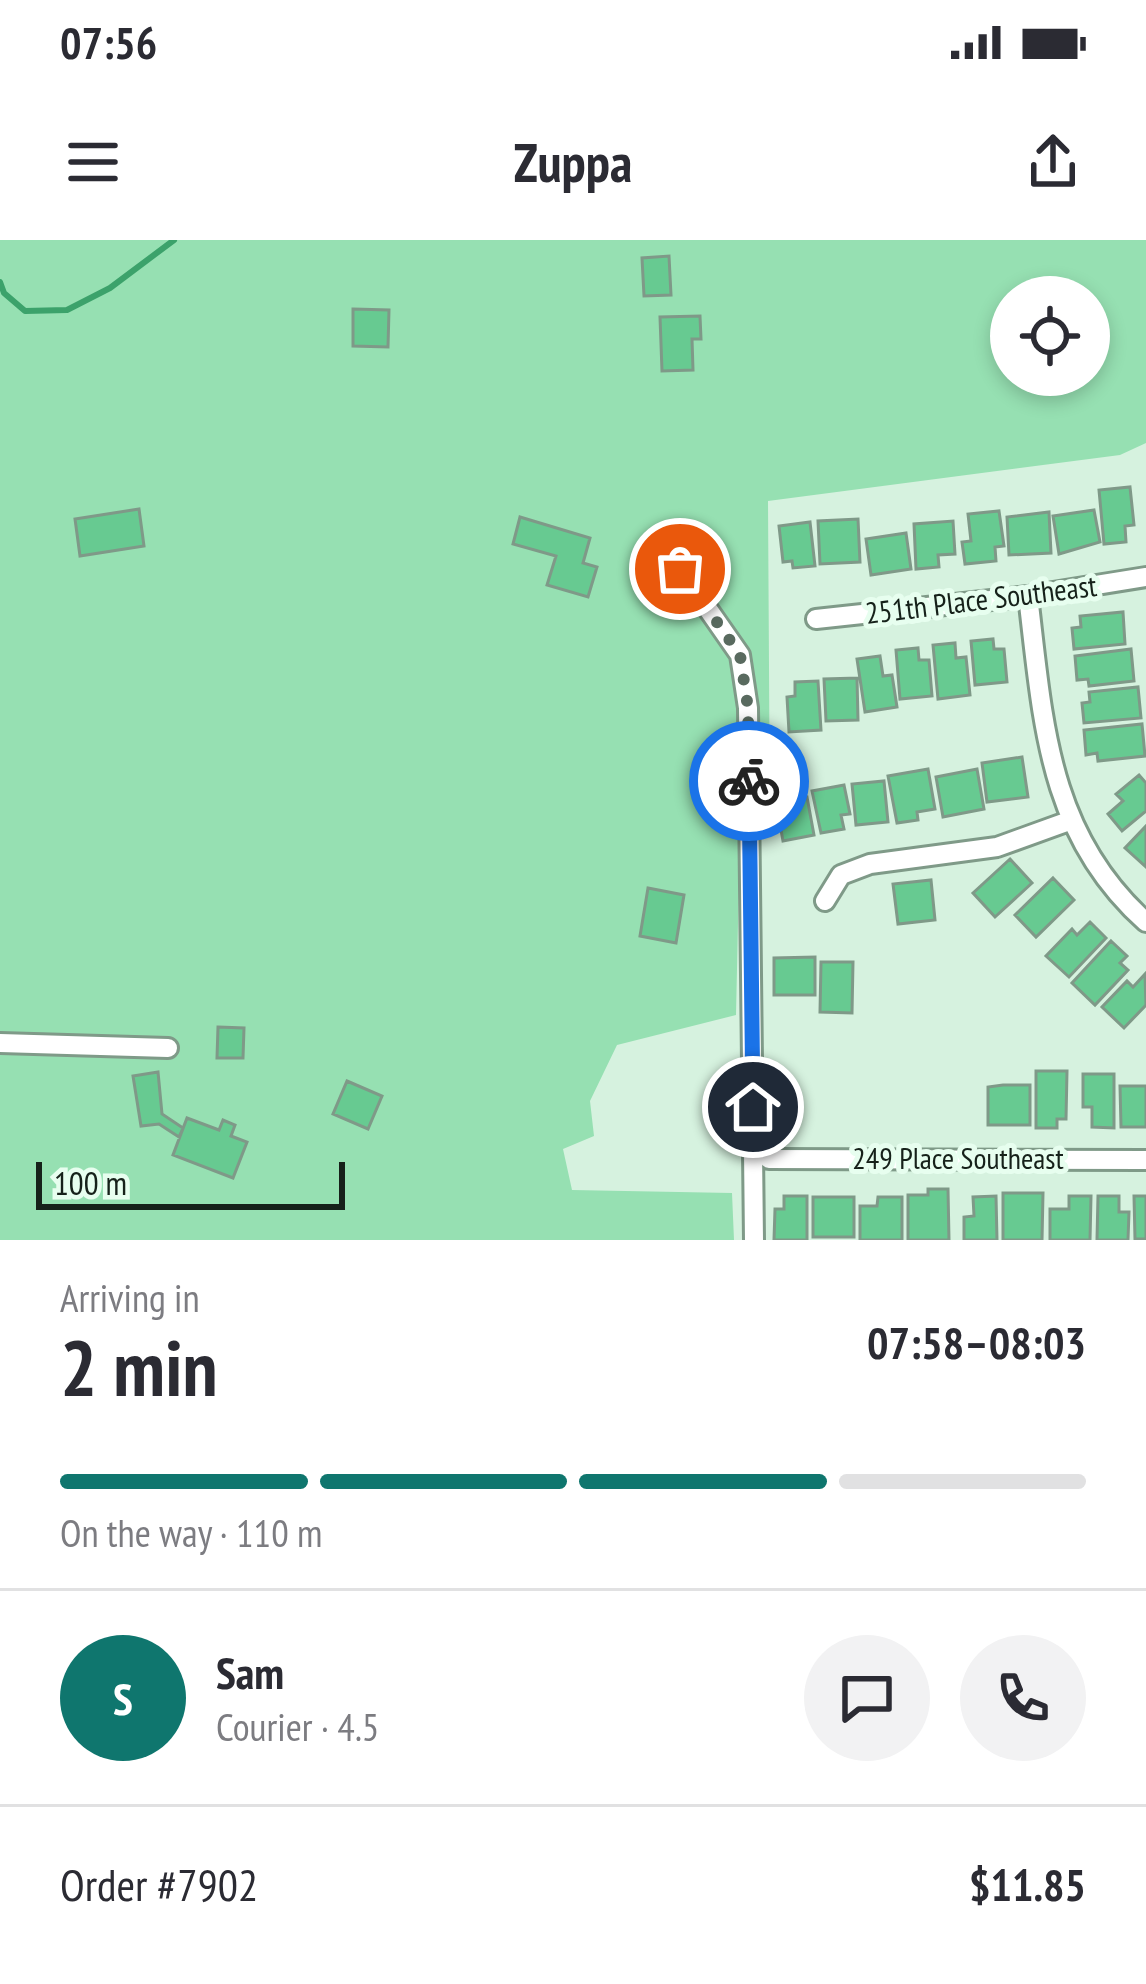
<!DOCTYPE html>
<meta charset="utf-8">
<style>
:root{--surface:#fff;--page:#f2f2f3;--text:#2b2b33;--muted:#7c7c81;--line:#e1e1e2;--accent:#0f766e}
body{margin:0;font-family:"PT Sans Narrow",sans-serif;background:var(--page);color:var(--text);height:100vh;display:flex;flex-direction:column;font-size:45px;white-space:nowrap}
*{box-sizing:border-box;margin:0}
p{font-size:39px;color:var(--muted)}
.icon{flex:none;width:66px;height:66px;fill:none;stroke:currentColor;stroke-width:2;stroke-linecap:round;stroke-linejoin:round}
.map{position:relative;height:1000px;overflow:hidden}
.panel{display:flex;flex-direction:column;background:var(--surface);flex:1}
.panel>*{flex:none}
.tools{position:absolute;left:990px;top:36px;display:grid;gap:24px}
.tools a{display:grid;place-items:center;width:120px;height:120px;border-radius:50%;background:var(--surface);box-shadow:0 6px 18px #0003;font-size:60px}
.scale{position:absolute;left:36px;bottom:30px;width:309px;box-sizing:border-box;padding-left:12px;border:6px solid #16211a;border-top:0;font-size:33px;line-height:42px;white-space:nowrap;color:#16211a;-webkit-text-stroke:9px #e7feef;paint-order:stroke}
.pin{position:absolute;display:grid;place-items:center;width:102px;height:102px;color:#fff;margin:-51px;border:6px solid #fff;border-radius:50%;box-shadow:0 3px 12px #0007}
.courier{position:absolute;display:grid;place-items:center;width:120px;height:120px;margin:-60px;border:9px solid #1a73e8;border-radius:50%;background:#fff;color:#222;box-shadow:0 3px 15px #0007}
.headline em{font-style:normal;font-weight:700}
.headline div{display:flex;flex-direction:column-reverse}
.headline{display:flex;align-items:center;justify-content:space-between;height:204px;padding:0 60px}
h1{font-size:78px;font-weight:700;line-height:90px}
.bar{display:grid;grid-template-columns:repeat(4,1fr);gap:18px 12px;align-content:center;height:144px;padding:0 60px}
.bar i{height:15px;border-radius:9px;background:var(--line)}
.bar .current{background:var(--accent)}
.bar p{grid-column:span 4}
.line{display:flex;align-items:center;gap:30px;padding:0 60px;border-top:3px solid var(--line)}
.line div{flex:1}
.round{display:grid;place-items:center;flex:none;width:126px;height:126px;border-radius:63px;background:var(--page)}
.status{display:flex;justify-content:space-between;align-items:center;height:84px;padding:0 60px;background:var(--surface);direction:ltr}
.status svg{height:33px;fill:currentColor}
header{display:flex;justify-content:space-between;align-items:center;height:156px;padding:0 60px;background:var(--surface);font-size:54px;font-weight:700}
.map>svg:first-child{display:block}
.green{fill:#96e0b2;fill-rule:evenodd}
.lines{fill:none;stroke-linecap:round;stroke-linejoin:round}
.stream{stroke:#3ca26b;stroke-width:6}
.building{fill:#67ca91;stroke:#7f9988;stroke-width:3}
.minor-casing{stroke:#7f9a88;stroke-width:24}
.minor{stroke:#fff;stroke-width:18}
.done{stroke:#596a5f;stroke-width:12;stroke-dasharray:0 21.6}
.route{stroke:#1a73e8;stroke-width:15}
.labels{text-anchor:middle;stroke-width:10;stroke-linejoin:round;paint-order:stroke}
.street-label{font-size:30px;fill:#16211a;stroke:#e7feef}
</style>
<div class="status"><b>07:56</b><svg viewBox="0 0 49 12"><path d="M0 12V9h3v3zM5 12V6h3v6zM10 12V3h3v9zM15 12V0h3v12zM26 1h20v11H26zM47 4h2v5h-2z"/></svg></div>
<header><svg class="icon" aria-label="menu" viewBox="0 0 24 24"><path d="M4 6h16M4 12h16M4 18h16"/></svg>Zuppa<svg class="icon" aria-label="share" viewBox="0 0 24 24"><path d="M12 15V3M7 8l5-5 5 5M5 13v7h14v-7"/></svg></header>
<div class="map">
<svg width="1146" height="1000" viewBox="0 0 1146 1000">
<rect width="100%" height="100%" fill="#d6f2df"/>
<!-- green -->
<path class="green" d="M0,0H1146V203L1120,215L768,261L770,592L740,591L736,775L617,805L590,861L594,896L563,909L572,950L732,953L734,1000H0ZM1011,57H1089V135H1011Z"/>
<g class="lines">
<!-- stream -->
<path class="stream" d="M0,42L4,53L25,71L67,70L110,48L174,0"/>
</g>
<!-- building -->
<path class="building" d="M669,16L671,55L644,56L642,18Z
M353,69L389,70L388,107L353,106Z
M700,76L701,99H692L693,130L662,131L660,77Z
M1130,247L1134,285L1125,286L1126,302L1104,304L1099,250Z
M139,269L144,306L80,316L75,279Z
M1094,270L1100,302L1059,314L1053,276Z
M999,271L1004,306L995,307L996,321L965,324L962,302L971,301L968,274Z
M1049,272L1051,313L1009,315L1007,277Z
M520,277L590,298L583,323L597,327L588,357L547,345L556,316L513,304Z
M858,279L860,322L820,324L818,281Z
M953,281L955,314L938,315L939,327L916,329L914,284Z
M810,282L815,326L793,328L792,321L783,322L779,286Z
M906,293L911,329L871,335L866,299Z
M1123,372L1125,404L1074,409L1072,388L1081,387L1080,376Z
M993,399L994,409H1004L1007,442L975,445L971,401Z
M955,403L956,418L966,417L970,455L938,459L933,405Z
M918,408L919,420H929L932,456L900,459L896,410Z
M1131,409L1134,441L1089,446L1088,439L1077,440L1075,416Z
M880,416L883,436L892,435L897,467L865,472L857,419Z
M857,438L858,480L826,481L824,439Z
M818,441L821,490L789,492L787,457L795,456V442Z
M1138,447L1141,478L1084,483L1082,463L1090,462L1089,452Z
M1142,484L1145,516L1098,521L1097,513L1086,515L1084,490Z
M1022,517L1028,557L987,562L982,523Z
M928,529L935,569L917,572L918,580L897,583L888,536Z
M977,529L984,569L943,577L936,537Z
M1139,535L1146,543V571L1122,591L1108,574L1123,561L1116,554Z
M884,541L888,582L856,585L852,544Z
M844,545L850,574L841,575L844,589L821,593L812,551Z
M807,557L814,595L783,601L776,562Z
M1146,586V627L1125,608Z
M1010,619L1032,643L995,677L973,653Z
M1053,638L1074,660L1036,697L1015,675Z
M931,640L935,680L898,684L893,644Z
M648,648L684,655L676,703L640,696Z
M1090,682L1106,698L1069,737L1046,716L1072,689L1077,695Z
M1111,701L1127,716L1120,723L1128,730L1095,765L1072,743Z
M815,717V755H774V718Z
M821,722H853L852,773L820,772Z
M1145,734L1146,765L1124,788L1102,767L1127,741L1133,747Z
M218,787L244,788L243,818H217Z
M1036,831H1067L1066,879H1057V888H1036Z
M158,832L162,874L183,888L179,897L159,884L141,886L133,836Z
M1083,834H1114V888L1092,887V867H1083Z
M347,841L382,856L368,889L333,874Z
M1003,845H1030V885H988V847Z
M1120,846H1146V887H1121Z
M187,878L219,890L223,880L235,885L231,896L247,902L233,938L173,915Z
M928,949H948L949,1000H908V955H928Z
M1003,953H1043L1042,1000H1003Z
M784,956H807V1000H774L775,969H784Z
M996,956L997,1000H964V977L974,976L973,957Z
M1069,956H1091L1090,1000H1050V969H1069Z
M1098,956H1119V972H1129L1128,1000H1097Z
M1134,956H1146V999H1135Z
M813,957H854V997H813Z
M878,957H902V1000H860V966H877Z"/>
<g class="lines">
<defs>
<path id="minor" d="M680,329L740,415L748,468L754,1000
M1028,356C1043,480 1047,594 1146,682
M816,379L1028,356L1146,337
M825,661L841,635L870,624L997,607L1069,581
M0,803L168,808
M769,919L1146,920"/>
</defs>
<!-- minor casing -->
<use href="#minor" class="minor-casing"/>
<!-- minor -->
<use href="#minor" class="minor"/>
</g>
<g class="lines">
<!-- done -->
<path class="done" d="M680,329L740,415L748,468L749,541"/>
<!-- route -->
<path class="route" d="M749,541L753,867"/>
</g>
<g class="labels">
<!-- street labels -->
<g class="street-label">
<text transform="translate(981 360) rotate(-7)" y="10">251th Place Southeast</text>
<text x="958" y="929">249 Place Southeast</text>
</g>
</g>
</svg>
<div class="tools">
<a><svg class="icon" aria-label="locate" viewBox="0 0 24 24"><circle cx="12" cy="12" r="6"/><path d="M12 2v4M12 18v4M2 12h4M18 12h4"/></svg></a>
</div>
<div class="scale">100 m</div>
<div class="pin" style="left:680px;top:329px;background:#ea580c"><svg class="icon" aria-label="bag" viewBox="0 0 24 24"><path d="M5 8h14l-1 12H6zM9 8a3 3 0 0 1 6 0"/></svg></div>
<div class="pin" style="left:753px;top:867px;background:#1f2937"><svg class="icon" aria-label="home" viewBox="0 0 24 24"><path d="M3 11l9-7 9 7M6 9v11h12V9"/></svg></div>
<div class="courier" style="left:749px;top:541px"><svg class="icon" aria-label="bike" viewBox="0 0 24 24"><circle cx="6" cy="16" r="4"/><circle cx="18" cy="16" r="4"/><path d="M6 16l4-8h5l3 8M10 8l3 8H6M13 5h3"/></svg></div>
</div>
<section class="panel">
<div class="headline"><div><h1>2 min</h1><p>Arriving in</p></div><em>07:58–08:03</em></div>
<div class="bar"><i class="current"></i><i class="current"></i><i class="current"></i><i></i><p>On the way · 110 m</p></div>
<div class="line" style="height:216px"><b class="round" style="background:var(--accent);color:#fff">S</b><div><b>Sam</b><p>Courier · 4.5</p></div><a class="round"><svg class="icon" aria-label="chat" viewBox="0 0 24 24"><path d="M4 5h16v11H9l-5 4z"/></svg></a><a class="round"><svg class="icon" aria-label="phone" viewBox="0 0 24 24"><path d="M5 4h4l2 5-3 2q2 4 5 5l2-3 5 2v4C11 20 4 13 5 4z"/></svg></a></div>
<div class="line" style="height:156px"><div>Order #7902</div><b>$11.85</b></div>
</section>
